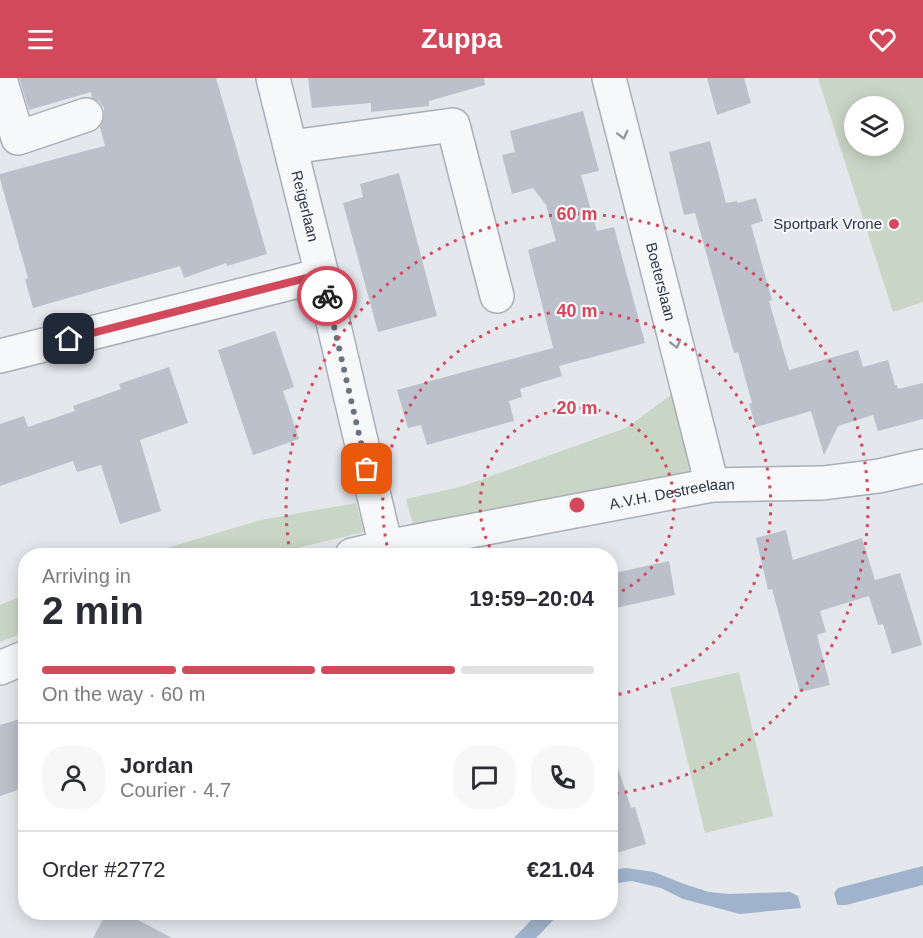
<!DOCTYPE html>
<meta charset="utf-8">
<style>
:root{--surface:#fff;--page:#f7f7f7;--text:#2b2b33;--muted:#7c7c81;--line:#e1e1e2;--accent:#d1495b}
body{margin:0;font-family:Arial,sans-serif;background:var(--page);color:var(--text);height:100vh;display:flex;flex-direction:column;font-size:22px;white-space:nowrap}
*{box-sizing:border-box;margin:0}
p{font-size:20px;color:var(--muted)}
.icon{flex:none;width:33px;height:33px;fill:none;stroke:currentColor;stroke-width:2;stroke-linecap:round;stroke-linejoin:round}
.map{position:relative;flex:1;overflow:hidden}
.side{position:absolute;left:18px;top:470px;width:600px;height:372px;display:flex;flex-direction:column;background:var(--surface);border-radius:24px;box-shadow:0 3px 15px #0003}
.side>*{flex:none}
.buttons{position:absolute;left:844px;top:18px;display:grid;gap:12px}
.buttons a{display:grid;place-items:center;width:60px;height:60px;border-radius:50%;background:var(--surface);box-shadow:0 3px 15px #0003;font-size:30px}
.pin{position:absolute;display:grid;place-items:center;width:51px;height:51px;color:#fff;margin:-26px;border-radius:12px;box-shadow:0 3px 9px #0006}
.courier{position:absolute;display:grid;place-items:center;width:60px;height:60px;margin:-30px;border:4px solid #d1495b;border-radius:50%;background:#fff;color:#222;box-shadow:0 2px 8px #0007}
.summary em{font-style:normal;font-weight:800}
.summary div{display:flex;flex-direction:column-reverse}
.summary{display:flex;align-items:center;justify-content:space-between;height:102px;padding:0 24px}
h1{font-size:39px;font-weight:800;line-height:45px}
.bar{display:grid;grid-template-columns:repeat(4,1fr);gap:9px 6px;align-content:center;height:72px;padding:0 24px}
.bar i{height:8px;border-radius:4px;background:var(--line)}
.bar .selected{background:var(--accent)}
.bar p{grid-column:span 4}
.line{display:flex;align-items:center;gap:15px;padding:0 24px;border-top:2px solid var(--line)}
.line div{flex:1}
.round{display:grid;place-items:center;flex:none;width:63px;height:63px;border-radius:24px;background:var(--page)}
header{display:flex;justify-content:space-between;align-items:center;height:78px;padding:0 24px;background:var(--accent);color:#fff;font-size:27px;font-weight:800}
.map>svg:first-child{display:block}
.green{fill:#c9d6c5;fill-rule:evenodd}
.water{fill:#9fb4cc}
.building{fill:#bbc0ca}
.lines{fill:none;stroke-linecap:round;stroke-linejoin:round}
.minor-casing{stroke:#a9aeb7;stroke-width:36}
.minor{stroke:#f7f8fa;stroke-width:33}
.oneway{stroke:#9196a0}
.done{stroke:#6c737f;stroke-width:6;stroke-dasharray:0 10.8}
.route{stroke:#d1495b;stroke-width:8}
.ring{fill:none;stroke:#d1495b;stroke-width:3;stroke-dasharray:3 6}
.poi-dot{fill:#d1495b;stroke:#f4f6f9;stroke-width:2}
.labels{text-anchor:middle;stroke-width:4.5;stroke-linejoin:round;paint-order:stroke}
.street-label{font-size:15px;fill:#2b3445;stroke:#f4f6f9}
.poi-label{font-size:15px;fill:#2b3445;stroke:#f4f6f9;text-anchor:end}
.centre{fill:#d1495b;stroke:#f4f6f9;stroke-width:3}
.ring-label{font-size:18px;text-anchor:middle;font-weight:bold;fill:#d1495b;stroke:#f4f6f9;stroke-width:4.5;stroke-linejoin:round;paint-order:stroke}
</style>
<header><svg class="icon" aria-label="menu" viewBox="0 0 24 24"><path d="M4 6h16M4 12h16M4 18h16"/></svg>Zuppa<svg class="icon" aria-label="heart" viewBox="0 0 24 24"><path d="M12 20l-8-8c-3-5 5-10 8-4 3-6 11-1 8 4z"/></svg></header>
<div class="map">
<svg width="923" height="860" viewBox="0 0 923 860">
<rect width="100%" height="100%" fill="#e4e7ec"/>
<!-- green -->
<path class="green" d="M818,0H923V224L893,234ZM894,28V68H855V28Z
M675,314L694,392L414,450L406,421L460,409L626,350Z
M356,425L364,454L268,477H143L261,442Z
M25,517V554L0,564V527Z
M739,594L773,738L705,755L670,610Z"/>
<!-- water -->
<path class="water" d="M923,788V807L846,827H838L837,826L834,815L838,810Z
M626,790L654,794L684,806L709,814L729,816L790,814L798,818L801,830L740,836L683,821L661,810L632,803L611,806V792Z
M539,834H561L536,860H514Z"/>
<!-- building -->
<path class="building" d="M19,0H216L267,176L227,188L226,185L184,200L180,188L33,230L25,201L28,200L0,101V96L85,73L105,68L100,49L104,40V30L99,23L92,20L91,14L29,32Z
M308,0H484L485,7L429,23V28L371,34V25L312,30Z
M707,0H744L751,25L717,37Z
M583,33L599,93L581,97L597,153L614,149L645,265L559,288L562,298L520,311L522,319L509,323L514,343L427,367L421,347L408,350L397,312L553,270L555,277L528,172L556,163L546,127L533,110L512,116L502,77L515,74L510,53Z
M710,63L726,125L737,123L738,125L756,120L763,143L751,147L772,222L769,223L789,292L858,272L863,289L888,282L895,307H897L898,311L923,305V341L878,353L873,337L838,348L824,377L811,333L756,349L749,326L752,325L738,274L734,275L695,135L684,137L669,74Z
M399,95L437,238L378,254L343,125L363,119L360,106Z
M275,253L294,309L283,313L299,361L253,377L218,272Z
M169,289L188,345L140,362L161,433L120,446L101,387L77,394L73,383L0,408V346L24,338L28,349L75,333L73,328L121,311L119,306Z
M786,452L793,482L862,460L875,502L900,495L922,567L892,576L883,546L878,547L869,518L820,533L826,554L817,557L830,607L800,614L772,511L768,512L756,460Z
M669,483L675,517L610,531V496Z
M26,639V709L0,718V647Z
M616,684L631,730L635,729L646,766L610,777V685Z
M107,834H123L172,860H93Z"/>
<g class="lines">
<defs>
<g id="minor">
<path id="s1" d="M273,0L322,197L386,469"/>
<path id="s2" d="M609,0L712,407"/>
<path d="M0,1L18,60L86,37"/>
<path d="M291,69L453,47L497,218"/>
<path d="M0,278L322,197"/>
<path id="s3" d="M352,477L386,469L712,407L823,405L879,398L923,388"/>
<path d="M0,590L26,579"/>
</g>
</defs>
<!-- minor casing -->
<use href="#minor" class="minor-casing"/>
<!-- minor -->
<use href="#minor" class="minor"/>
</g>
<!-- one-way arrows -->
<defs><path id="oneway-chevron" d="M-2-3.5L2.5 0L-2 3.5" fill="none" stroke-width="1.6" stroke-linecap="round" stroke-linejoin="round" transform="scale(1.5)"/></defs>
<g class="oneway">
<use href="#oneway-chevron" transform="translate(623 57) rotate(76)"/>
<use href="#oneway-chevron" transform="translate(676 266) rotate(76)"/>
</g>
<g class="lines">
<!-- done -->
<path class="done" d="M327,218L367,391"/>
<!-- route -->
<path class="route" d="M69,261L322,196L327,218"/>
</g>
<!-- distance rings -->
<g class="ring">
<path d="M494 477A97 97 0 1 1 611 518"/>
<path d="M389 476A194 194 0 1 1 611 618"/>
<path d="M290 475A291 291 0 1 1 612 716"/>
</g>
<!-- markers -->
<circle class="poi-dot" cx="894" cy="146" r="6"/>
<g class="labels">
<!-- street labels -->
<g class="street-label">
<text dy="5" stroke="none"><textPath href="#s1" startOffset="132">Reigerlaan</textPath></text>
<text dy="5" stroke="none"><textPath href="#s2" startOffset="210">Boeterslaan</textPath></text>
<text dy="5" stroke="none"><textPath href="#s3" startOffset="326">A.V.H. Destreelaan</textPath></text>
</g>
<!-- poi labels -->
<g class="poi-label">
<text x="882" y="151">Sportpark Vrone</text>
</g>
</g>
<circle cx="577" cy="427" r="9" class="centre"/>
<g class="ring-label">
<text x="577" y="142">60 m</text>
<text x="577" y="239">40 m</text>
<text x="577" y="336">20 m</text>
</g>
</svg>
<div class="buttons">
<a><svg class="icon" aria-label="layers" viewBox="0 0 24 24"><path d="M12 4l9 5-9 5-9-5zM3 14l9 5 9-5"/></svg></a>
</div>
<div class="pin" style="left:367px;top:391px;background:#ea580c"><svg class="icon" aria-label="bag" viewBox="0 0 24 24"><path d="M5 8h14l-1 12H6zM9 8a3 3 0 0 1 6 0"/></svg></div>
<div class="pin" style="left:69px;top:261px;background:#1f2937"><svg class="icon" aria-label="home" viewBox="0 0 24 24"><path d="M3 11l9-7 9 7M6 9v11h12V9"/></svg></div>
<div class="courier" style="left:327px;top:218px"><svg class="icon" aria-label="bike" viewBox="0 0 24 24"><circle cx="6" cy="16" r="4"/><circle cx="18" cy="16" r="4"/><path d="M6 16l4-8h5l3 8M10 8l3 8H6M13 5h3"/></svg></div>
<section class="side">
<div class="summary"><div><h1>2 min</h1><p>Arriving in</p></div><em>19:59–20:04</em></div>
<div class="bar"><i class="selected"></i><i class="selected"></i><i class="selected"></i><i></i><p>On the way · 60 m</p></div>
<div class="line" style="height:108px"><a class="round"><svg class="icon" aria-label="person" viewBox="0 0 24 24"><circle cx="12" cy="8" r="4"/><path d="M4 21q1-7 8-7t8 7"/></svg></a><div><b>Jordan</b><p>Courier · 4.7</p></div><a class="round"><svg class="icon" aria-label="chat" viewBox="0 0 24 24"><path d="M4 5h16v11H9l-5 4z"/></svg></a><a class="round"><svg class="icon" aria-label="phone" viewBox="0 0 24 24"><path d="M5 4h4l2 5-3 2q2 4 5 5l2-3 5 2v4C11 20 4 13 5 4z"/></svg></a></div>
<div class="line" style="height:78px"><div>Order #2772</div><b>€21.04</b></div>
</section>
</div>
